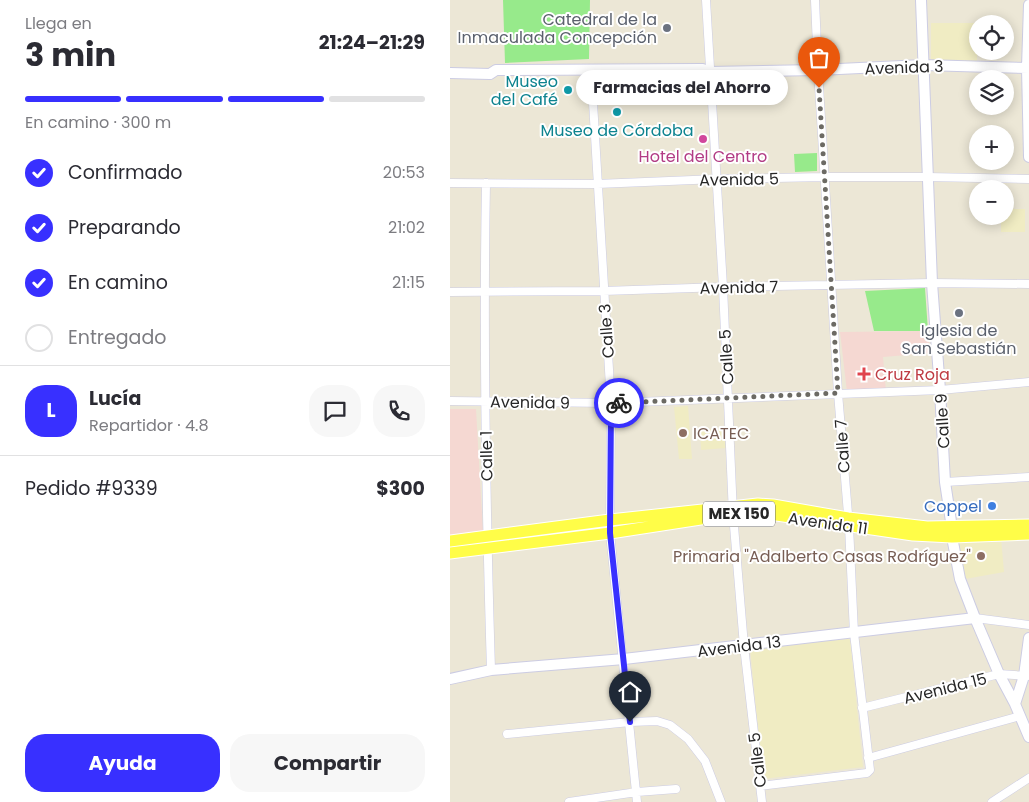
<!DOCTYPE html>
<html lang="es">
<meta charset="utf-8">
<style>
:root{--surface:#fff;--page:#f7f7f7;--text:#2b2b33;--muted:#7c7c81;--line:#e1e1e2;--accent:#3830ff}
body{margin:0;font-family:Poppins,sans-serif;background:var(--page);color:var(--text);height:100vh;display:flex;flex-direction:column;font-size:19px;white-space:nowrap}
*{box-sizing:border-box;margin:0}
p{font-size:16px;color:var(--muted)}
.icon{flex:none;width:28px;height:28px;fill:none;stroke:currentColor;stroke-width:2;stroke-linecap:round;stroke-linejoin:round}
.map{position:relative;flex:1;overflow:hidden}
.sheet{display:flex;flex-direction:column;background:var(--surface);width:450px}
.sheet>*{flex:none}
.fabs{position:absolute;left:519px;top:15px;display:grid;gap:10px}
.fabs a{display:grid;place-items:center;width:45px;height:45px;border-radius:50%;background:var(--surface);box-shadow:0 2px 12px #0003;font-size:25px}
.pin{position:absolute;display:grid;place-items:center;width:42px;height:42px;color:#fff;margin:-51px -21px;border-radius:50% 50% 50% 0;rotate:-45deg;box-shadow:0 0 5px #0007}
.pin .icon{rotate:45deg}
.courier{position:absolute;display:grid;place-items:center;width:50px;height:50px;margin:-25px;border:4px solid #3830ff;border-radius:50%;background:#fff;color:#222;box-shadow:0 1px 6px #0007}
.bubble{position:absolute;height:35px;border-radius:18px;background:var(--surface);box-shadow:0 2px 12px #0003;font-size:16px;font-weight:700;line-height:35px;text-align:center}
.headline em{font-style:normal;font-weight:700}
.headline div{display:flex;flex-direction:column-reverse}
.headline{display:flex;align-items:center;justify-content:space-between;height:85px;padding:0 25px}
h1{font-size:32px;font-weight:700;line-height:38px}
.bar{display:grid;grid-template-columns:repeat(4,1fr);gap:8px 5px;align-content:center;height:60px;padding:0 25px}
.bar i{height:6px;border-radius:4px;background:var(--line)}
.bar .active{background:var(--accent)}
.bar p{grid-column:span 4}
.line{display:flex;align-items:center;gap:12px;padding:0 25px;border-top:1px solid var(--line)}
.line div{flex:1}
.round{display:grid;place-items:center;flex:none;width:52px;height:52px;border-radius:20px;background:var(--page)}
ol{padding:0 25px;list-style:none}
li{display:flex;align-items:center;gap:15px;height:55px}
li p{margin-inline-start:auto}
li .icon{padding:5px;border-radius:50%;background:var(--accent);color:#fff;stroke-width:4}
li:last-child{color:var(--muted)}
li i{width:28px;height:28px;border:2px solid var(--line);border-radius:50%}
.action{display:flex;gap:10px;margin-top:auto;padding:10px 25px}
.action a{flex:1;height:58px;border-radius:20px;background:var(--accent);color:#fff;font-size:20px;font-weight:700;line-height:58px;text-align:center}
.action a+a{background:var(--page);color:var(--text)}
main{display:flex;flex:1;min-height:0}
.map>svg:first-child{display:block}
.education{fill:#f0ecc3}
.medical{fill:#f5d8d2}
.green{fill:#97ea8b}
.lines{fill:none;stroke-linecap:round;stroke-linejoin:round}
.street-casing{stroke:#cccce3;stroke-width:9}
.secondary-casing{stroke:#cccce3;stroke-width:12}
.primary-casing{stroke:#fff;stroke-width:13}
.street{stroke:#fff;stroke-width:8}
.secondary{stroke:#fff;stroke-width:10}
.primary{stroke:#fffd48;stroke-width:11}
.done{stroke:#6c6a64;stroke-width:5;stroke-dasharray:0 9}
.route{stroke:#3830ff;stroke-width:6}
.worship-dot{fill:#6b7280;stroke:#fff;stroke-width:2}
.culture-dot{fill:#0f9aa8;stroke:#fff;stroke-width:2}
.hotel-dot{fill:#d1479c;stroke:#fff;stroke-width:2}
.health-dot{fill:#e0444e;stroke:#fff;stroke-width:2}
.education-dot{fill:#8d6e63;stroke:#fff;stroke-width:2}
.shop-dot{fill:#3f7fe0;stroke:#fff;stroke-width:2}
.labels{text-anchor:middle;stroke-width:4;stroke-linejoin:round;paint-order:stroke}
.shield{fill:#fff;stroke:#686868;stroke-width:1}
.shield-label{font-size:15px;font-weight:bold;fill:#272727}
.worship-label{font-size:16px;fill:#5b616d;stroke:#fff;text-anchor:end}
.street-label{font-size:16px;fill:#272727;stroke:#fff}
.culture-label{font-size:16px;fill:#0d838f;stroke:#fff;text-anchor:end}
.hotel-label{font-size:16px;fill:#b23c85;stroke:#fff}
.health-label{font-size:16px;fill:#be3a42;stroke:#fff;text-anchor:start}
.education-label{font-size:16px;fill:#785e54;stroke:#fff;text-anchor:start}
.shop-label{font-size:16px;fill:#366cbe;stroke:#fff;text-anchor:end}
</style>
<main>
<section class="sheet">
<div class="headline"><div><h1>3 min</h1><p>Llega en</p></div><em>21:24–21:29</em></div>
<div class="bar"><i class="active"></i><i class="active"></i><i class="active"></i><i></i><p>En camino · 300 m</p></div>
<ol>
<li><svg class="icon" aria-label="check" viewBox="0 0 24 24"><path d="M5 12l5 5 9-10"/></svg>Confirmado<p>20:53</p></li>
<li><svg class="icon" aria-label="check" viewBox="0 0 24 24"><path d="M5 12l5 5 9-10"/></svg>Preparando<p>21:02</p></li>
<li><svg class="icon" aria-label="check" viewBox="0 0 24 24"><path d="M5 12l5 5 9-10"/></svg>En camino<p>21:15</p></li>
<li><i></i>Entregado</li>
</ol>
<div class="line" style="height:90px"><b class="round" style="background:var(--accent);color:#fff">L</b><div><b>Lucía</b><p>Repartidor · 4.8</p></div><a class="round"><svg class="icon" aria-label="chat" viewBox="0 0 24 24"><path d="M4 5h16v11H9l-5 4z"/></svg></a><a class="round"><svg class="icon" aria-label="phone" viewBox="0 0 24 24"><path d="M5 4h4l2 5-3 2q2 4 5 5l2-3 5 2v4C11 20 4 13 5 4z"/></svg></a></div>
<div class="line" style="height:65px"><div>Pedido #9339</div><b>$300</b></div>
<div class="action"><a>Ayuda</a><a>Compartir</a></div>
</section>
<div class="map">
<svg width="579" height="802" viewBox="0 0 579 802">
<rect width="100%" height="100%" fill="#ece7d6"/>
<!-- education -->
<path class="education" d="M481,23H527V62L481,61Z
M555,209H575V232H551V216H555Z
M238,406L242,459H229L224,407Z
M275,428L276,448L251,450L250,430Z
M551,538L554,572L515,579L507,543Z
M395,636L400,640L413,767L313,779L300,648Z"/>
<!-- medical -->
<path class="medical" d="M478,331L480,353L433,357L436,391L397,392L390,332Z
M0,409H26L33,533L0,537Z"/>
<!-- green -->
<path class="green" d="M53,0H140L139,59L55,63Z
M367,153V171L345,172L344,154Z
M475,288L478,331H424L415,291Z"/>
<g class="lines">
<defs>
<path id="street" d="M256,0L273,287L283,514L294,646L312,802
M141,69L161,403L160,533L187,802
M0,183L147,184L267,179L375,177H477L579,179
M36,183C33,345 36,508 41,670
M0,292L153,291L273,287L482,283L579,284
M0,401L161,403L490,390L579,382
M495,482L579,477
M525,618L579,625
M412,708L549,674L577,676
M57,734L180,722L207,721L220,725L238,739L255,761L271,802
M418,758L570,716
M310,786L417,773L420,770L404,633L399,526L388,393L368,70L365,0
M119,802L187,792L226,789
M542,802L579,778"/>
<path id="secondary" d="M471,0L482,283L490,390L495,482L502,528V537L510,579L525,618L549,674L565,704L579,737
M579,5L577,68L579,157
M0,73L40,74L46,70L253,69L260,72L368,70L473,65L579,68
M0,679L41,670L174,659L525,618
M565,704L574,676L579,638"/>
<path id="primary" d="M0,541L160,520L308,504L323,505L398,518L477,527L579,525
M0,553L160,533L283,514L313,513L463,535L502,537L579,534"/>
</defs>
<!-- street casing -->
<use href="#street" class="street-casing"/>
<!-- secondary casing -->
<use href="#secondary" class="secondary-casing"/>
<!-- primary casing -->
<use href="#primary" class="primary-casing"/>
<!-- street -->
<use href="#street" class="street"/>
<!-- secondary -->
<use href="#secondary" class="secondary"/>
<!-- primary -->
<use href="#primary" class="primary"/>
</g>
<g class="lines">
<!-- done -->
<path class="done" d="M169,403L388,393L369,88"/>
<!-- route -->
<path class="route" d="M169,403H161L160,533L180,722"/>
</g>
<!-- markers -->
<g class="worship-dot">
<circle cx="217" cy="28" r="5"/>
<circle cx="509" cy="313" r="5"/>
</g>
<g class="culture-dot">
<circle cx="118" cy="90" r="5"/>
<circle cx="167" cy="112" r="5"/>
</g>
<circle class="hotel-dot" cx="253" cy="139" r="5"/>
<path class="health-dot" d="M411.5 366.5h5v5h5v5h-5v5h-5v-5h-5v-5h5z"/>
<g class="education-dot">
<circle cx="233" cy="433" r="5"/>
<circle cx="531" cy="556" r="5"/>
</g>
<circle class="shop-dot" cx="542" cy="506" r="5"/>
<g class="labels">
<!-- shield labels -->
<rect class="shield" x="253" y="501.5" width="72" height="25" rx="4"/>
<g class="shield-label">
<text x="289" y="519">MEX 150</text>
</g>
<!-- worship labels -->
<g class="worship-label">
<text x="207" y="25">Catedral de la<tspan x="207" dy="18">Inmaculada Concepción</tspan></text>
<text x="509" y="336" text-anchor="middle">Iglesia de<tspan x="509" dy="18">San Sebastián</tspan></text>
</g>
<!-- street labels -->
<g class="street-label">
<text transform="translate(454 67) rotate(-2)" y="6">Avenida 3</text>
<text transform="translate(289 179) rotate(-1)" y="6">Avenida 5</text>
<text transform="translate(289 287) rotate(-1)" y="6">Avenida 7</text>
<text transform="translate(156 331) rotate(-94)" y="6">Calle 3</text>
<text transform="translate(276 357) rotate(-93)" y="6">Calle 5</text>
<text transform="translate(80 402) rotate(1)" y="6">Avenida 9</text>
<text transform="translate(492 421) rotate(-93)" y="6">Calle 9</text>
<text transform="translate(392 446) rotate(-94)" y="6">Calle 7</text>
<text transform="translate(36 456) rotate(-91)" y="6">Calle 1</text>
<text transform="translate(378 523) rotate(8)" y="6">Avenida 11</text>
<text transform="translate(289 646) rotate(-7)" y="6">Avenida 13</text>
<text transform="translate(495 688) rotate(-14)" y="6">Avenida 15</text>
<text transform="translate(307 760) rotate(-97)" y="6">Calle 5</text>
</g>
<!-- culture labels -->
<g class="culture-label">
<text x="108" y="87">Museo<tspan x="108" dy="18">del Café</tspan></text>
<text x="167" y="136" text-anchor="middle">Museo de Córdoba</text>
</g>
<!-- hotel labels -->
<g class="hotel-label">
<text x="253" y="162">Hotel del Centro</text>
</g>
<!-- health labels -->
<g class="health-label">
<text x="425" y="380">Cruz Roja</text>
</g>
<!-- education labels -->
<g class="education-label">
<text x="243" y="439">ICATEC</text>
<text x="521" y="562" text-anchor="end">Primaria "Adalberto Casas Rodríguez"</text>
</g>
<!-- shop labels -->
<g class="shop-label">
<text x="532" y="512">Coppel</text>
</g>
</g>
</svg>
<div class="fabs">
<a><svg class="icon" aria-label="locate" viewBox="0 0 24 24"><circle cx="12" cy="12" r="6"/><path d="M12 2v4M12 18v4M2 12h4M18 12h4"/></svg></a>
<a><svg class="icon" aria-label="layers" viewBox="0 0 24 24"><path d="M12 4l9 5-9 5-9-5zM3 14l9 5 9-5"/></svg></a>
<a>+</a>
<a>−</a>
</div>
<div class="pin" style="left:369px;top:88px;background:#ea580c"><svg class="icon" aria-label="bag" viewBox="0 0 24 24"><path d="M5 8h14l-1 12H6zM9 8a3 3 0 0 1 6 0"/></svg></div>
<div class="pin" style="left:180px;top:722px;background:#1f2937"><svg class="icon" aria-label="home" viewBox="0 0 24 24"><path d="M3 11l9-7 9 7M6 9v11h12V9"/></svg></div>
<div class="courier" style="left:169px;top:403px"><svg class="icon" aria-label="bike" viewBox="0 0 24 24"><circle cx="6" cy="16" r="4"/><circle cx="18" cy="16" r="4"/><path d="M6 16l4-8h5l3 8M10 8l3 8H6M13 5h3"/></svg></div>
<div class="bubble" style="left:126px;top:70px;width:212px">Farmacias del Ahorro</div>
</div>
</main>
